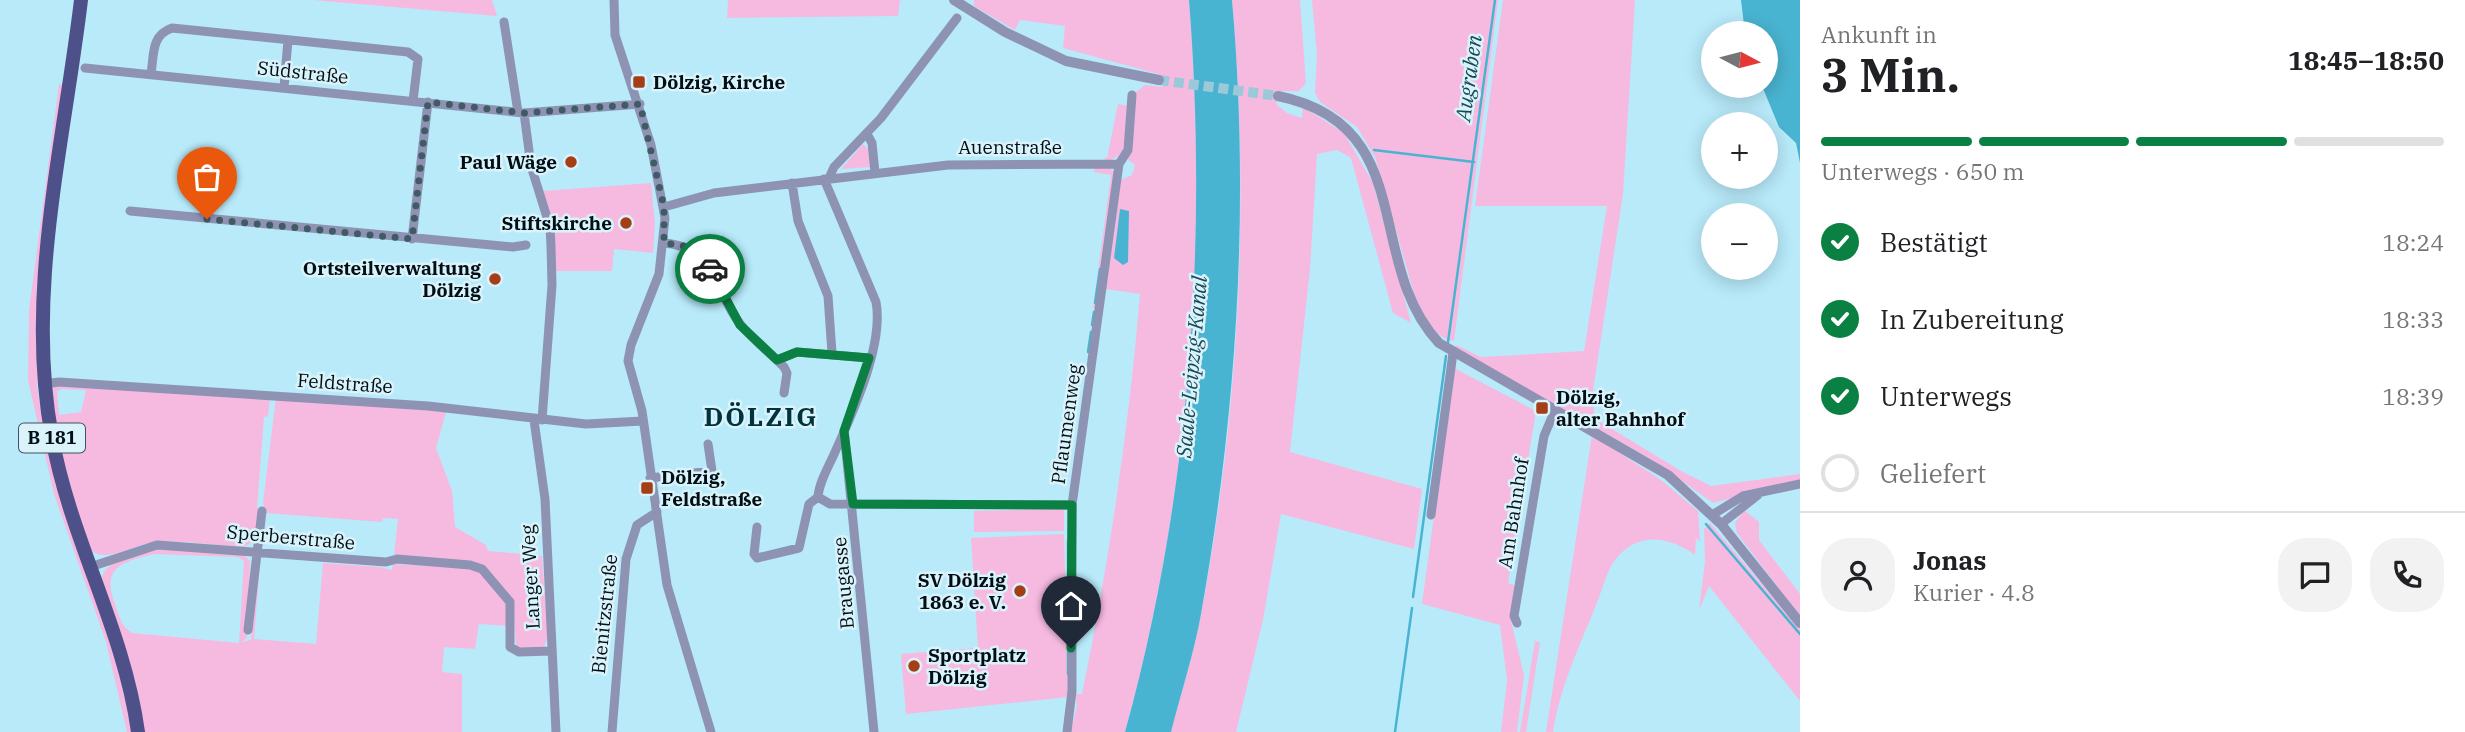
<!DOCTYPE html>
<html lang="de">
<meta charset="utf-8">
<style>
:root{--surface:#fff;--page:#f2f2f2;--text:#202124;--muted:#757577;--line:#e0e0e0;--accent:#0b8043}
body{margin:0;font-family:"IBM Plex Serif",serif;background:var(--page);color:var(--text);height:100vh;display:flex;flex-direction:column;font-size:26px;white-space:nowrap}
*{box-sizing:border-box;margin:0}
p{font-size:23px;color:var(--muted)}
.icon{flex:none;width:38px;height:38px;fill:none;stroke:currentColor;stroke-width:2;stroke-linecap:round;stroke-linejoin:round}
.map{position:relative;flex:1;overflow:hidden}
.panel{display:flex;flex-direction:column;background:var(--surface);width:665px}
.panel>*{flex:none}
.needle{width:46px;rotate:97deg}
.tools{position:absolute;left:1701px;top:21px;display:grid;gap:14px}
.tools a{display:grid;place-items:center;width:77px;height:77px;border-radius:50%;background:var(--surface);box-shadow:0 4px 18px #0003;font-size:35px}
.pin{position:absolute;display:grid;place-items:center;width:60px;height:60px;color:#fff;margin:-72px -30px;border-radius:50% 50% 50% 0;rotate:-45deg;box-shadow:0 0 7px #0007}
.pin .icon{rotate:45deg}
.courier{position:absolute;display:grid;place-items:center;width:70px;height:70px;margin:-35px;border:5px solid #0b8043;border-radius:50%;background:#fff;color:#222;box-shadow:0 2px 9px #0007}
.head em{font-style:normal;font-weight:700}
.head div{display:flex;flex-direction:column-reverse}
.head{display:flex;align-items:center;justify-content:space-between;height:119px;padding:0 21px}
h1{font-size:46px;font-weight:700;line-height:52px}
.bar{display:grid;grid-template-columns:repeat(4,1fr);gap:10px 7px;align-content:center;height:84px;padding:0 21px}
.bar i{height:9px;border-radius:5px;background:var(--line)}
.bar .selected{background:var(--accent)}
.bar p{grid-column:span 4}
.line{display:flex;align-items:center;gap:18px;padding:0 21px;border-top:2px solid var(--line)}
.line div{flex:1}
.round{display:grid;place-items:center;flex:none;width:74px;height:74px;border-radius:28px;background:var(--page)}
ol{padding:0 21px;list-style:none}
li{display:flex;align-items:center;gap:21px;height:77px}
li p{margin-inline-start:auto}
li .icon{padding:7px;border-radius:50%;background:var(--accent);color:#fff;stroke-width:4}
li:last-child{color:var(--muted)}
li i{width:38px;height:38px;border:4px solid var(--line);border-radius:50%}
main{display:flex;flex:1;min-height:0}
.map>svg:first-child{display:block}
.green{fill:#f6bae1;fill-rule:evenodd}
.water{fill:#49b4d1}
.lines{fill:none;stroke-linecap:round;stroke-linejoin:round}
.stream{stroke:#49b4d1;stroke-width:2.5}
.tertiary-tunnel{stroke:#9cc9d8;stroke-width:10;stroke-dasharray:10 5;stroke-linecap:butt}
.minor{stroke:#8f93b3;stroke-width:9}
.tertiary{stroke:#8f93b3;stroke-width:10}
.primary{stroke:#4e5189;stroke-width:14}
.done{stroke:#405b65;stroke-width:7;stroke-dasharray:0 12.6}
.route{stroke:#0b8043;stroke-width:9}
.poi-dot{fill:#a43e16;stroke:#daf3fb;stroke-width:2.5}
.labels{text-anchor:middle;stroke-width:5;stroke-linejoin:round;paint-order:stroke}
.shield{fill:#daf3fb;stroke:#41535a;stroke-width:2}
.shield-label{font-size:18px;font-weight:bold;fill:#000e15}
.street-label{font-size:19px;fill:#000e15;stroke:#daf3fb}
.poi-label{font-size:19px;font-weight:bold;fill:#000e15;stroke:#daf3fb;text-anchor:start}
.water-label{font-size:21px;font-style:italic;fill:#194855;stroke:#daf3fb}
.district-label{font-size:26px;font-weight:bold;letter-spacing:2px;fill:#003340;stroke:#daf3fb}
</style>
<main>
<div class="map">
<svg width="1800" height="732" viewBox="0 0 1800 732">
<rect width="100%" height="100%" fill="#b8eafa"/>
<!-- green -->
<path class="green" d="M313,0H492L497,16Z
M728,0H900L898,16L727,18Z
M974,0H1189C1208,241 1190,499 1125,732H1071L1077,706L1075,694H1082C1109,562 1129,428 1140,294L1106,289L1121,180L1132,175L1135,165L1128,160L1135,93L1145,85L1162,87V75L1063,48L1065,26L1020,20L1015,30L974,6Z
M1232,0H1300L1306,83L1299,91H1276L1277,105L1287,113L1302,118L1303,107L1344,133L1373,183L1411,323L1393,313L1351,158L1337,150L1317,154L1310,269L1290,452L1422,489L1414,549L1281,514L1263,620L1236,732H1171C1181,693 1194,653 1201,614C1239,413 1250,204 1232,0Z
M1312,0H1498L1454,341C1434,339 1423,313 1415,297L1375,157L1357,127L1320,102L1315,93L1317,55Z
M1503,0H1635L1623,194L1593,391L1594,418L1681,471L1711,486L1800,474V480L1713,503L1654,461L1456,349V345L1481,357L1584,351L1607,206H1475Z
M59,84L65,86L37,386L43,422L108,627L133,732H127L106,642L54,494L28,380L29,310Z
M1118,104L1127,106C1127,128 1133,153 1108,161L1102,158H1107Z
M863,144L868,149L870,167L841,169Z
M1095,167L1111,169L1116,175L1097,308H1093L1111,175L1094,172Z
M651,183L655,223L653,253L614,249L612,271H555L553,224L543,191Z
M1454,368L1536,411L1508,583L1514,585L1511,621L1524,675L1517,732H1501L1507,680L1500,625L1422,604Z
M56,385L270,398L268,416L264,417L257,508L260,509L253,541L244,547C214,546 176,538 146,544C129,547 106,563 90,550L61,461L50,388ZM62,389L86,390L81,412L59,415L57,391Z
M276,398L446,412L436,448L452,491L455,527L486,545L488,551L542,556L548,635L544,647L520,648L516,645L513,602L488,570L394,555L398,519L383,518L382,522L266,513L263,503Z
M1592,435L1661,480L1698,511L1700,541L1696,538L1695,555C1669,536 1637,531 1615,560C1607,570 1603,588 1598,600C1581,643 1560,686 1553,732H1546Z
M1064,509V531L974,532V511Z
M1744,510L1759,522V540L1800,594V617L1737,533L1735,523Z
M1710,523L1800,629V701L1709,586L1699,610L1705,562L1704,529Z
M1064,534L1069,697L906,714L901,654L978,648L971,538Z
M159,549L244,555L250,561L247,638L241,642L251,640L257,564L260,563L254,639L316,644L323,563L380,567L392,570L393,564L475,568L505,598L509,626L479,624L475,649L444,647L442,672L462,674V732H143L101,581C104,557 140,555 159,549ZM154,554L238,557L244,561L239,643L132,633C121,626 119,616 115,604C101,567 122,562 154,554Z
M1535,641L1540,642L1526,732H1520Z"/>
<!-- water -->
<path class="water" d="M1189,0H1232C1250,204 1237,412 1201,614C1194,653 1181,693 1171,732H1125C1190,499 1208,241 1189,0Z
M1741,0H1800V163L1796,143L1779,127L1762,86H1766V33H1745Z
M1120,209L1129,211L1128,262L1123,265L1114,258Z"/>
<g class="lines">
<!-- stream -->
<path class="stream" d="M1374,150L1474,162
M1095,303L1100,269
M1092,325L1094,312
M1448,342L1495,0
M1088,352L1091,332
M1706,524L1800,634
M1413,597L1446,356
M1068,674V541
M1395,732L1412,608"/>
<!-- tertiary-tunnel -->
<path class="tertiary-tunnel" d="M1159,80L1278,96"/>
<!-- minor -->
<path class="minor" d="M614,0L615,35L651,145L665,218L659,274L631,345L628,361L642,411L667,585L711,732
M504,22L518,112
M85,68L524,113L640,104
M151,74C154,55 151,35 172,28L408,52L418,59L413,101
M284,88L288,40
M524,113L531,166L550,227L551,246L552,285L542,420
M867,134L872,143L875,173
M829,178L834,167L881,118L957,18
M792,183L798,221L828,296L832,353
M664,207L714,193L948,165L1119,164
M130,211L513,247L526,245
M412,239L428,102
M664,243C720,248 713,292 741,325C753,340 770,353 784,367L787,373L784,393
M777,360L797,352L869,358
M44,384L59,382L428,406L586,424L643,421
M534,420L545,499L556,732
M844,431L874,732
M650,478L712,471L708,444
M818,497C819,482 829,466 835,452C853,412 884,345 876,302L824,179
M818,497L830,504L1072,505
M1431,515L1453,353
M1712,515L1743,496L1800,484
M1721,524L1758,495
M757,527L754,554L757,558L799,548L809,504L818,497
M90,567L157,545L386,562L397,559L470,565L482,569L510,602V647L519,652L552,651
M1517,623L1514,616L1544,436L1555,410
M248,630L262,511
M612,732L626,559L637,525L657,512
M1067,732L1072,691V505L1119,164L1128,150L1132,95"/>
<!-- tertiary -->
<path class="tertiary" d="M954,0L1005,32L1066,61L1159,80
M1278,96C1420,125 1363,262 1439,343L1668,475L1721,524L1800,623"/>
<!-- primary -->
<path class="primary" d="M81,0C64,144 25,293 52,437C70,539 124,629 138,732"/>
</g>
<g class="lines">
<!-- done -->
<path class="done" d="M207,219L412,239L428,102L524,113L640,104L664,207V243L689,247L710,269"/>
<!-- route -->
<path class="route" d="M710,269L740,325L777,360L797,352L869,358L844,431L853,504L1072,505L1071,648"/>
</g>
<!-- markers -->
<g class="poi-dot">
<rect x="632" y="75" width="14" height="14" rx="3.5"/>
<circle cx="571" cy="162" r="7"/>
<circle cx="626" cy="223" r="7"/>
<circle cx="495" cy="279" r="7"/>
<rect x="1535" y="401" width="14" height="14" rx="3.5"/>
<rect x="640" y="481" width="14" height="14" rx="3.5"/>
<circle cx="1020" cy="591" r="7"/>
<circle cx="914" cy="666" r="7"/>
</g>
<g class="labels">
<!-- shield labels -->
<rect class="shield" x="19" y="423.5" width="66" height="29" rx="5"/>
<g class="shield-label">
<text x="52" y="444">B 181</text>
</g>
<!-- street labels -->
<g class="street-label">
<text transform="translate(303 72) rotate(6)" y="7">Südstraße</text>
<text x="1010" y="154">Auenstraße</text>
<text transform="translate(345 383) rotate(4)" y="7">Feldstraße</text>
<text transform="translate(1066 424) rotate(-82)" y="7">Pflaumenweg</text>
<text transform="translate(1513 513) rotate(-81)" y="7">Am Bahnhof</text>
<text transform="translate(291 537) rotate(5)" y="7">Sperberstraße</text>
<text transform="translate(530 577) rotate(-93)" y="7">Langer Weg</text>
<text transform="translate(843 583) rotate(-95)" y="7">Braugasse</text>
<text transform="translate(604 614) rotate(-84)" y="7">Bienitzstraße</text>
</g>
<!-- poi labels -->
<g class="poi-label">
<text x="653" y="89">Dölzig, Kirche</text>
<text x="557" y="169" text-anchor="end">Paul Wäge</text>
<text x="612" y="230" text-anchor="end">Stiftskirche</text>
<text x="481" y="275" text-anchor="end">Ortsteilverwaltung<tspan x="481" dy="22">Dölzig</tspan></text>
<text x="1556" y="404">Dölzig,<tspan x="1556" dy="22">alter Bahnhof</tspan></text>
<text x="661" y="484">Dölzig,<tspan x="661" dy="22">Feldstraße</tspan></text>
<text x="1006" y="587" text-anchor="end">SV Dölzig<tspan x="1006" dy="22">1863 e. V.</tspan></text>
<text x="928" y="662">Sportplatz<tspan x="928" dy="22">Dölzig</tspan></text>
</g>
<!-- water labels -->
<g class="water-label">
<text transform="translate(1469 78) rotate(-82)" y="7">Augraben</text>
<text transform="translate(1192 367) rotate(-85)" y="7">Saale-Leipzig-Kanal</text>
</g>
<!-- district labels -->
<g class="district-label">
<text x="761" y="426">DÖLZIG</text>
</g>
</g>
</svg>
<div class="tools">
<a><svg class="needle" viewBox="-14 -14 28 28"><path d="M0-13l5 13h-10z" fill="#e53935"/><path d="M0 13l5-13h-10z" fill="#757577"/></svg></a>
<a>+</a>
<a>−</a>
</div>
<div class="pin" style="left:207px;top:219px;background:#ea580c"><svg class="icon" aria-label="bag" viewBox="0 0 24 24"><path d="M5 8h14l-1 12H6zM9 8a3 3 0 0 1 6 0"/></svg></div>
<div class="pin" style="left:1071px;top:648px;background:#1f2937"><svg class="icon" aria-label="home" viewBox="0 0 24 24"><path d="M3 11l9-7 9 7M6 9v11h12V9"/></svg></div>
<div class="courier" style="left:710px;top:269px"><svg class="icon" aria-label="car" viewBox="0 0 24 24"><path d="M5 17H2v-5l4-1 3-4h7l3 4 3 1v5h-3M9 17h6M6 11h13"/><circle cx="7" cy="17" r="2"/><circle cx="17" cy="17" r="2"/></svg></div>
</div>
<section class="panel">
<div class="head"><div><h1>3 Min.</h1><p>Ankunft in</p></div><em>18:45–18:50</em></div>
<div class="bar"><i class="selected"></i><i class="selected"></i><i class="selected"></i><i></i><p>Unterwegs · 650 m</p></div>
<ol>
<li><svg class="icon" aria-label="check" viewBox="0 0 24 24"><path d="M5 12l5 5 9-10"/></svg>Bestätigt<p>18:24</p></li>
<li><svg class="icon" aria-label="check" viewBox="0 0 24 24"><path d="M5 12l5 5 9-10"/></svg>In Zubereitung<p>18:33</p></li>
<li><svg class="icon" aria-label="check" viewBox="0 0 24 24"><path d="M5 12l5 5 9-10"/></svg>Unterwegs<p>18:39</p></li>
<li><i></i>Geliefert</li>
</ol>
<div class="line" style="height:126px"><a class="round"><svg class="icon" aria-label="person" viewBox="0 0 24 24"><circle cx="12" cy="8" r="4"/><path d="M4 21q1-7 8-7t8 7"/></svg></a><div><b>Jonas</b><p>Kurier · 4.8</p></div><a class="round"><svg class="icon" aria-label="chat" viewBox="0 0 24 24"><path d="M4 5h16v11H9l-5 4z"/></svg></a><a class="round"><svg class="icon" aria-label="phone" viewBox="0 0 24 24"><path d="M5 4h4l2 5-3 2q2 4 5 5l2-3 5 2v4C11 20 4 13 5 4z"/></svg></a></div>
</section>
</main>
